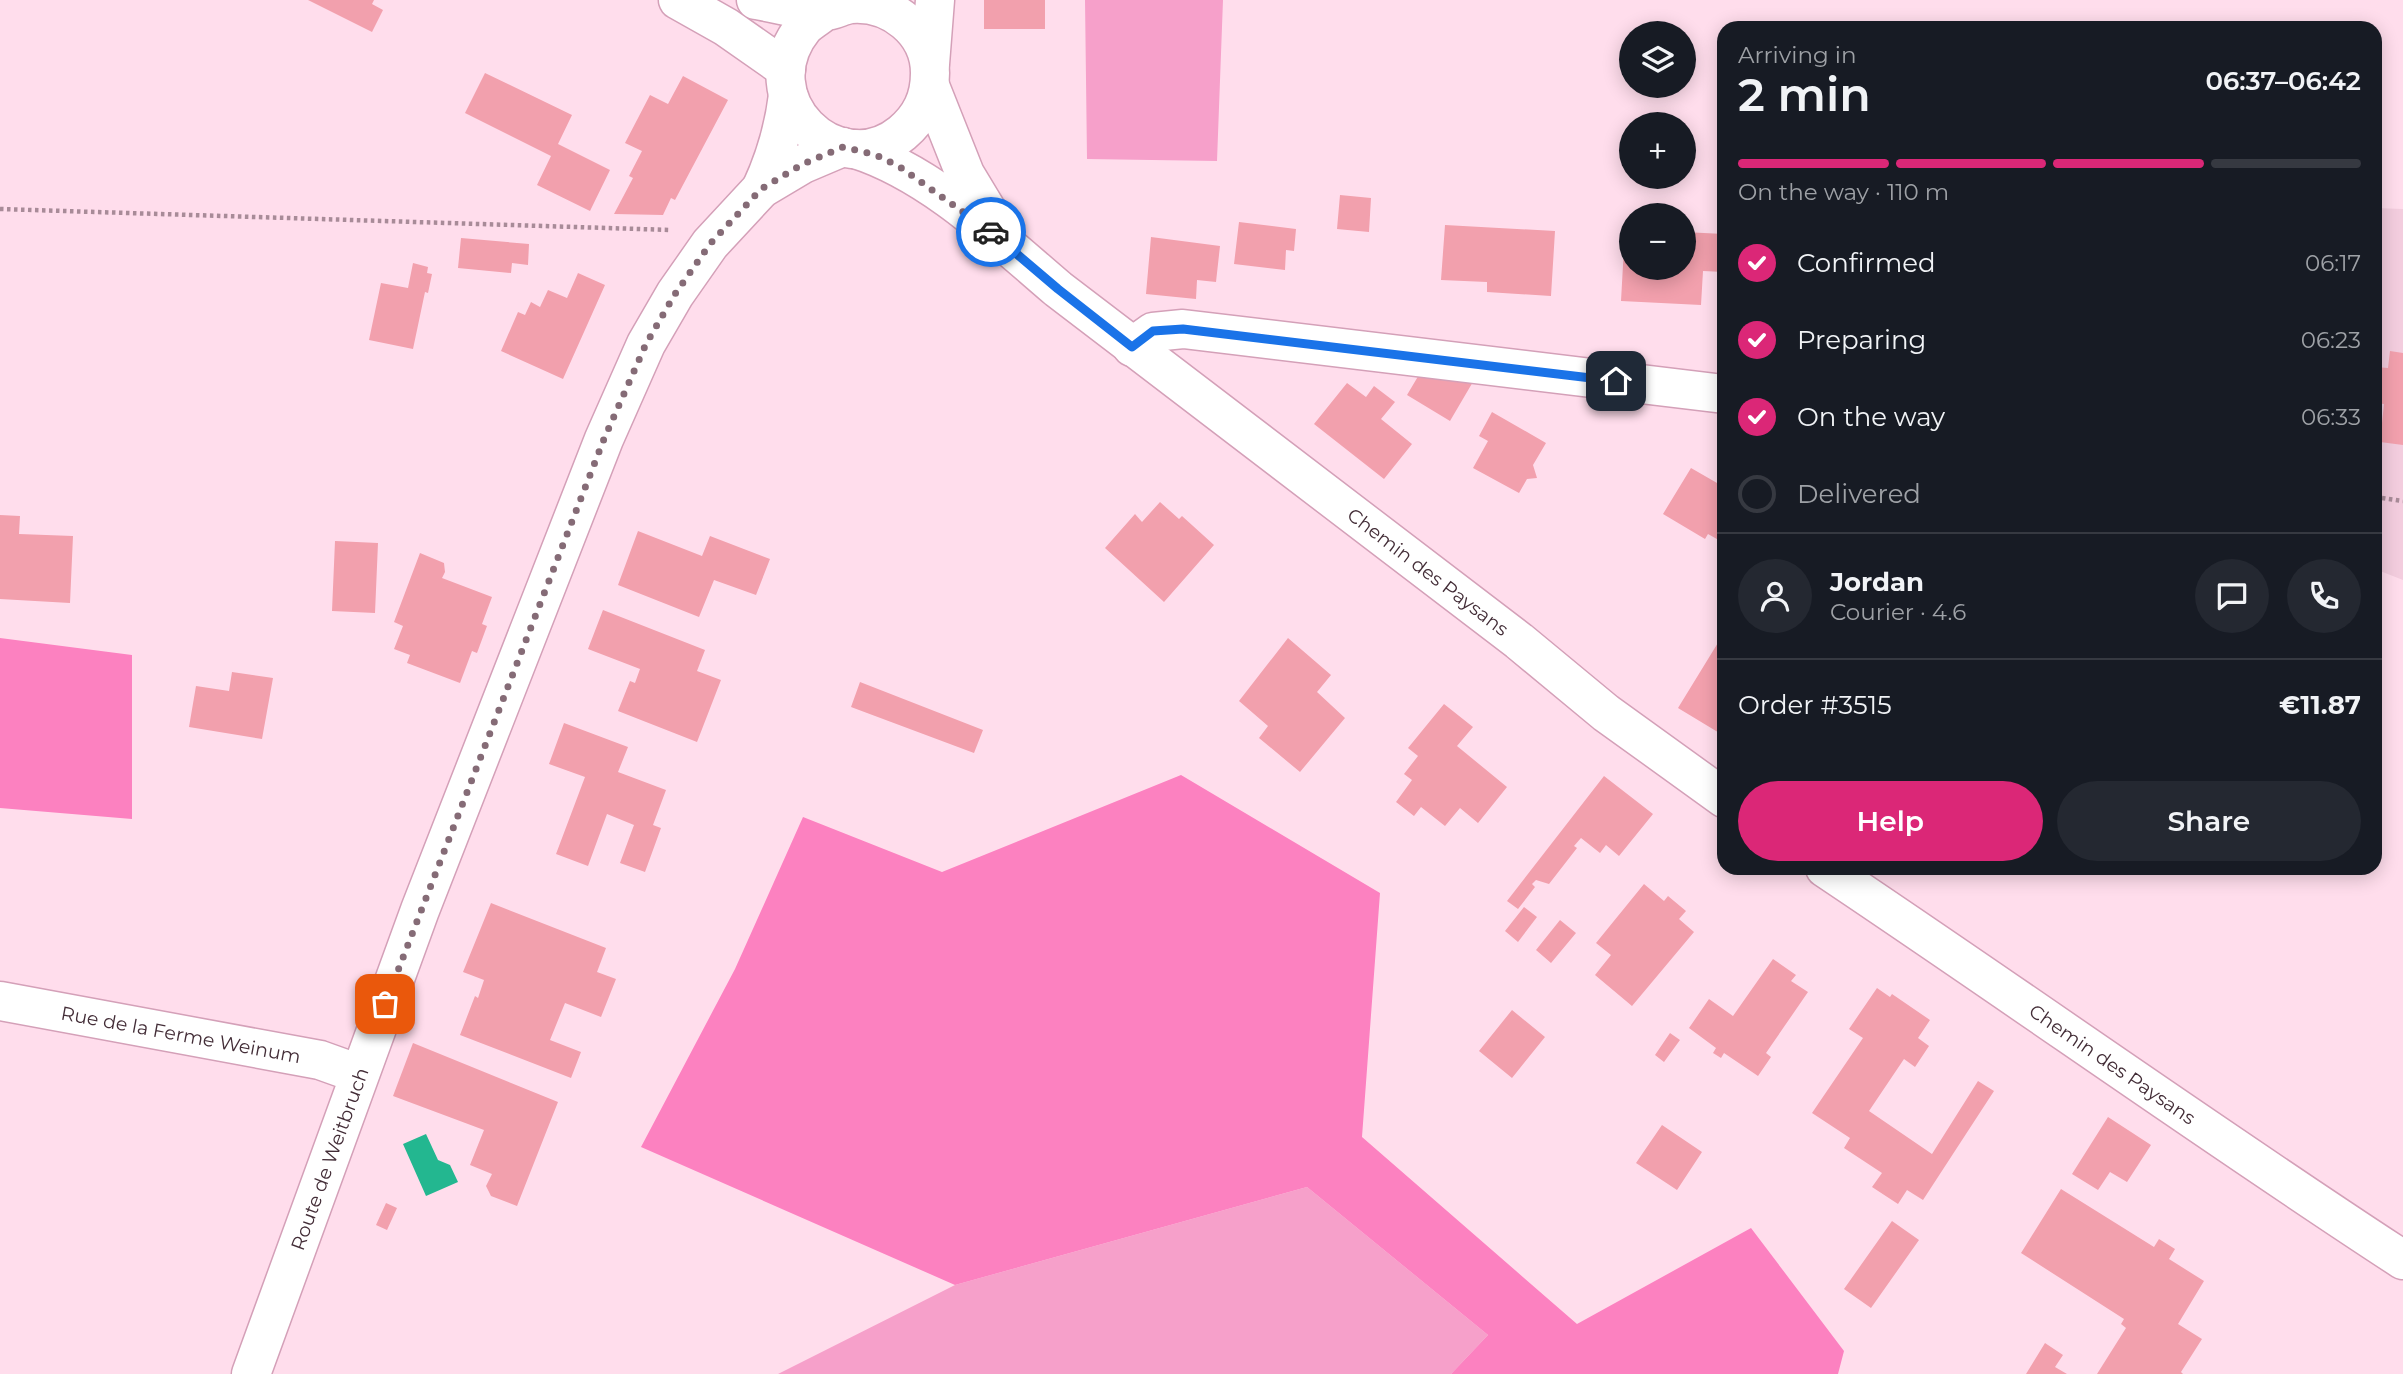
<!DOCTYPE html>
<meta charset="utf-8">
<style>
:root{--surface:#171b24;--page:#242831;--text:#f1f3f6;--muted:#9ea1a6;--line:#363941;--accent:#db2777}
body{margin:0;font-family:Montserrat,sans-serif;background:var(--page);color:var(--text);height:100vh;display:flex;flex-direction:column;font-size:26px;white-space:nowrap}
*{box-sizing:border-box;margin:0}
p{font-size:23px;color:var(--muted)}
.icon{flex:none;width:38px;height:38px;fill:none;stroke:currentColor;stroke-width:2;stroke-linecap:round;stroke-linejoin:round}
.map{position:relative;flex:1;overflow:hidden}
.details{position:absolute;left:1717px;top:21px;width:665px;height:854px;display:flex;flex-direction:column;background:var(--surface);border-radius:21px;box-shadow:0 4px 18px #0003}
.details>*{flex:none}
.controls{position:absolute;left:1619px;top:21px;display:grid;gap:14px}
.controls a{display:grid;place-items:center;width:77px;height:77px;border-radius:50%;background:var(--surface);box-shadow:0 4px 18px #0003;font-size:35px}
.pin{position:absolute;display:grid;place-items:center;width:60px;height:60px;color:#fff;margin:-30px;border-radius:14px;box-shadow:0 4px 10px #0006}
.courier{position:absolute;display:grid;place-items:center;width:70px;height:70px;margin:-35px;border:5px solid #1a73e8;border-radius:50%;background:#fff;color:#222;box-shadow:0 2px 9px #0007}
.overview em{font-style:normal;font-weight:600}
.overview div{display:flex;flex-direction:column-reverse}
.overview{display:flex;align-items:center;justify-content:space-between;height:119px;padding:0 21px}
h1{font-size:46px;font-weight:600;line-height:52px}
.bar{display:grid;grid-template-columns:repeat(4,1fr);gap:10px 7px;align-content:center;height:84px;padding:0 21px}
.bar i{height:9px;border-radius:5px;background:var(--line)}
.bar .selected{background:var(--accent)}
.bar p{grid-column:span 4}
.line{display:flex;align-items:center;gap:18px;padding:0 21px;border-top:2px solid var(--line)}
.line div{flex:1}
.round{display:grid;place-items:center;flex:none;width:74px;height:74px;border-radius:37px;background:var(--page)}
ol{padding:0 21px;list-style:none}
li{display:flex;align-items:center;gap:21px;height:77px}
li p{margin-inline-start:auto}
li .icon{padding:7px;border-radius:50%;background:var(--accent);color:#fff;stroke-width:4}
li:last-child{color:var(--muted)}
li i{width:38px;height:38px;border:4px solid var(--line);border-radius:50%}
.button{display:flex;gap:14px;margin-top:auto;padding:14px 21px}
.button a{flex:1;height:80px;border-radius:42px;background:var(--accent);color:#fff;font-size:28px;font-weight:600;line-height:80px;text-align:center}
.button a+a{background:var(--page);color:var(--text)}
.map>svg:first-child{display:block}
.built{fill:#f3cdde}
.green{fill:#f6a0ca}
.forest{fill:#fc81c0}
.water{fill:#23b790}
.building{fill:#f2a0ad}
.lines{fill:none;stroke-linecap:round;stroke-linejoin:round}
.minor-casing{stroke:#d4a0b8;stroke-width:41}
.path{stroke:#a88b98;stroke-width:4.5;stroke-dasharray:3.5 3.5;stroke-linecap:butt}
.minor{stroke:#fff;stroke-width:38}
.done{stroke:#856b76;stroke-width:7;stroke-dasharray:0 12.6}
.route{stroke:#1a73e8;stroke-width:9}
.labels{text-anchor:middle;stroke-width:5;stroke-linejoin:round;paint-order:stroke}
.street-label{font-size:19px;fill:#432d37;stroke:#ffddec}
</style>
<div class="map">
<svg width="2403" height="1374" viewBox="0 0 2403 1374">
<rect width="100%" height="100%" fill="#ffddec"/>
<!-- built -->
<path class="built" d="M2375,208L2403,209V580L2375,569Z"/>
<!-- green -->
<path class="green" d="M1085,0H1223L1217,161L1087,159Z
M1307,1187L1488,1335L1451,1374H778L955,1285Z"/>
<!-- forest -->
<path class="forest" d="M0,638L132,655V819L0,808Z
M1181,775L1380,893L1362,1137L1577,1324L1751,1228L1844,1351L1838,1374H1451L1488,1335L1307,1187L955,1285L641,1147L735,969L803,817L942,872Z"/>
<!-- water -->
<path class="water" d="M426,1134L438,1160L450,1165L458,1182L426,1196L403,1144Z"/>
<!-- building -->
<path class="building" d="M308,0H374L372,4L383,10L372,32Z
M984,0H1045V29H984Z
M485,73L572,115L558,144L610,170L590,211L537,185L551,156L465,113Z
M683,76L728,100L675,200L671,198L663,215L614,214L633,178L629,176L642,151L625,143L650,95L668,104Z
M1340,195L1371,198L1369,232L1337,229Z
M1239,222L1296,229L1294,251L1286,250L1285,270L1234,264Z
M1445,225L1555,231L1551,296L1487,292V282L1441,280Z
M1625,229H1631V268H1684V232L1724,234V272L1703,271L1701,305L1621,301Z
M1151,237L1220,246L1216,282L1197,280L1196,299L1146,294Z
M461,238L529,244L528,265L512,263L511,273L458,268Z
M413,263L428,267L427,273L432,274L428,293L425,292L413,349L369,340L381,283L408,288Z
M578,273L605,285L563,379L501,351L518,312L525,315L531,302L540,307L548,290L567,298Z
M2375,290H2381L2377,327H2375Z
M2390,351L2403,353V445L2380,442L2384,404L2375,403V367L2388,368Z
M1423,368L1477,375L1450,421L1407,395Z
M1347,383L1366,397L1374,386L1395,402L1381,419L1412,444L1384,479L1314,424Z
M1492,412L1546,443L1533,465L1537,478L1527,479L1519,493L1473,468L1488,441L1479,436Z
M1691,468L1724,487V543L1708,534L1705,539L1663,514Z
M1160,502L1179,519L1182,516L1214,545L1164,602L1105,548L1135,514L1142,522Z
M0,515L20,516L19,534L73,536L70,603L0,599Z
M638,531L702,556L710,536L770,559L756,595L714,580L699,617L618,585Z
M335,541L378,543L375,613L332,611Z
M420,553L444,563L445,572L442,578L492,597L482,624L487,626L477,653L472,651L460,683L407,663L410,655L394,649L403,626L394,622Z
M603,610L705,650L697,671L721,680L697,742L618,711L630,681L635,683L640,669L588,649Z
M1724,633V730L1721,734L1678,708Z
M1288,638L1331,675L1317,692L1345,718L1300,772L1259,738L1268,726L1239,701Z
M232,672L273,678L262,739L189,727L196,686L229,691Z
M860,682L983,730L974,753L851,707Z
M1444,704L1473,727L1457,746L1507,787L1478,823L1460,808L1445,826L1421,807L1414,816L1396,802L1412,780L1404,774L1418,756L1408,748Z
M564,723L628,747L618,772L666,790L653,825L661,828L645,872L620,863L634,825L607,814L588,866L556,854L585,777L549,764Z
M1604,776L1653,814L1619,856L1606,845L1600,853L1581,838L1574,846L1577,848L1549,884L1536,880L1532,884L1535,887L1518,909L1507,901Z
M1644,884L1664,901L1668,896L1686,911L1679,919L1694,932L1632,1006L1595,975L1611,955L1596,943Z
M491,903L606,948L597,972L616,979L601,1017L565,1003L550,1040L581,1052L571,1078L460,1035L475,996L478,998L484,980L463,972Z
M1524,907L1537,917L1518,942L1505,931Z
M1560,920L1576,933L1551,963L1536,950Z
M1773,959L1796,975L1791,981L1808,992L1766,1053L1771,1057L1758,1076L1724,1053L1721,1058L1713,1053L1716,1048L1689,1028L1709,999L1733,1016Z
M1877,988L1890,997L1892,994L1930,1020L1918,1038L1929,1046L1915,1067L1904,1059L1869,1111L1932,1154L1978,1081L1994,1091L1923,1200L1907,1190L1898,1204L1872,1187L1882,1173L1844,1148L1850,1138L1812,1113L1863,1038L1849,1029Z
M1512,1010L1545,1037L1512,1078L1479,1051Z
M1670,1033L1680,1040L1664,1062L1655,1055Z
M413,1043L558,1102L517,1206L491,1196L486,1186L492,1174L470,1165L484,1130L393,1096Z
M2108,1117L2151,1145L2127,1182L2110,1172L2098,1190L2072,1174Z
M1662,1125L1702,1152L1677,1190L1636,1163Z
M2061,1189L2154,1247L2159,1239L2175,1249L2169,1259L2204,1281L2178,1324L2202,1339L2181,1372L2183,1374H2097L2126,1328L2121,1324L2124,1319L2021,1253Z
M386,1203L397,1208L387,1230L376,1225Z
M1892,1221L1919,1240L1871,1308L1844,1289Z
M2045,1343L2063,1355L2055,1367L2067,1374H2026Z"/>
<g class="lines">
<defs>
<g id="minor">
<path d="M678,0L726,27L786,69"/>
<path d="M756,0C775,3 807,12 825,11C834,11 842,5 851,4C891,1 930,31 930,73C930,98 921,117 902,133C837,186 746,98 804,27C810,21 819,16 825,11"/>
<path d="M930,64L935,0"/>
<path d="M930,86L965,174L997,227"/>
<path id="s1" d="M855,149C931,173 998,238 1058,289L1519,641L1606,713L1724,798"/>
<path d="M761,189C775,159 784,128 788,95"/>
<path d="M1132,347L1153,332L1183,329L1724,394"/>
<path id="s2" d="M1825,868C2018,997 2208,1133 2403,1260"/>
<path id="s3" d="M0,1001L320,1060L359,1074"/>
<path id="s4" d="M251,1374L420,910L604,439L646,344L675,294L710,244L761,189L803,164L843,147"/>
</g>
</defs>
<!-- minor casing -->
<use href="#minor" class="minor-casing"/>
<!-- path -->
<path class="path" d="M0,209L671,230
M2375,497L2403,501"/>
<!-- minor -->
<use href="#minor" class="minor"/>
</g>
<g class="lines">
<!-- done -->
<path class="done" d="M385,1004L604,439L646,344L675,294L710,244L761,189L803,164L843,147L876,155L900,167L991,232"/>
<!-- route -->
<path class="route" d="M991,232L1058,289L1132,347L1153,331L1183,329L1616,381"/>
</g>
<g class="labels">
<!-- street labels -->
<g class="street-label">
<text dy="7" stroke="none"><textPath href="#s1" startOffset="714">Chemin des Paysans</textPath></text>
<text dy="7" stroke="none"><textPath href="#s3" startOffset="184">Rue de la Ferme Weinum</textPath></text>
<text dy="7" stroke="none"><textPath href="#s2" startOffset="348">Chemin des Paysans</textPath></text>
<text dy="7" stroke="none"><textPath href="#s4" startOffset="229">Route de Weitbruch</textPath></text>
</g>
</g>
</svg>
<div class="controls">
<a><svg class="icon" aria-label="layers" viewBox="0 0 24 24"><path d="M12 4l9 5-9 5-9-5zM3 14l9 5 9-5"/></svg></a>
<a>+</a>
<a>−</a>
</div>
<div class="pin" style="left:385px;top:1004px;background:#ea580c"><svg class="icon" aria-label="bag" viewBox="0 0 24 24"><path d="M5 8h14l-1 12H6zM9 8a3 3 0 0 1 6 0"/></svg></div>
<div class="pin" style="left:1616px;top:381px;background:#1f2937"><svg class="icon" aria-label="home" viewBox="0 0 24 24"><path d="M3 11l9-7 9 7M6 9v11h12V9"/></svg></div>
<div class="courier" style="left:991px;top:232px"><svg class="icon" aria-label="car" viewBox="0 0 24 24"><path d="M5 17H2v-5l4-1 3-4h7l3 4 3 1v5h-3M9 17h6M6 11h13"/><circle cx="7" cy="17" r="2"/><circle cx="17" cy="17" r="2"/></svg></div>
<section class="details">
<div class="overview"><div><h1>2 min</h1><p>Arriving in</p></div><em>06:37–06:42</em></div>
<div class="bar"><i class="selected"></i><i class="selected"></i><i class="selected"></i><i></i><p>On the way · 110 m</p></div>
<ol>
<li><svg class="icon" aria-label="check" viewBox="0 0 24 24"><path d="M5 12l5 5 9-10"/></svg>Confirmed<p>06:17</p></li>
<li><svg class="icon" aria-label="check" viewBox="0 0 24 24"><path d="M5 12l5 5 9-10"/></svg>Preparing<p>06:23</p></li>
<li><svg class="icon" aria-label="check" viewBox="0 0 24 24"><path d="M5 12l5 5 9-10"/></svg>On the way<p>06:33</p></li>
<li><i></i>Delivered</li>
</ol>
<div class="line" style="height:126px"><a class="round"><svg class="icon" aria-label="person" viewBox="0 0 24 24"><circle cx="12" cy="8" r="4"/><path d="M4 21q1-7 8-7t8 7"/></svg></a><div><b>Jordan</b><p>Courier · 4.6</p></div><a class="round"><svg class="icon" aria-label="chat" viewBox="0 0 24 24"><path d="M4 5h16v11H9l-5 4z"/></svg></a><a class="round"><svg class="icon" aria-label="phone" viewBox="0 0 24 24"><path d="M5 4h4l2 5-3 2q2 4 5 5l2-3 5 2v4C11 20 4 13 5 4z"/></svg></a></div>
<div class="line" style="height:91px"><div>Order #3515</div><b>€11.87</b></div>
<div class="button"><a>Help</a><a>Share</a></div>
</section>
</div>
